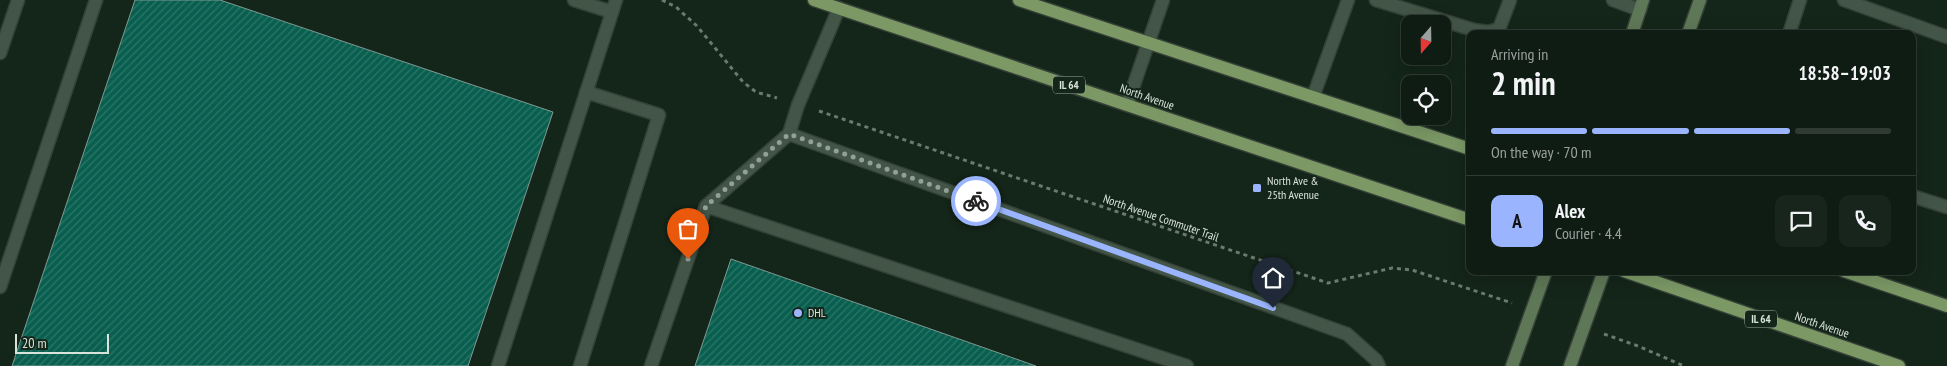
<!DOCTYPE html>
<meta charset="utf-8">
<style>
:root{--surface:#0f1c13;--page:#18251c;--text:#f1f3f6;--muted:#9ba1a0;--line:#2f3a33;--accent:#9ab5fd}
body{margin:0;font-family:"PT Sans Narrow",sans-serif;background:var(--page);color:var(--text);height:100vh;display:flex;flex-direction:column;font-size:19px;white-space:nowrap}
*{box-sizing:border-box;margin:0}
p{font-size:16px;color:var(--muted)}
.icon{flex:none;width:28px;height:28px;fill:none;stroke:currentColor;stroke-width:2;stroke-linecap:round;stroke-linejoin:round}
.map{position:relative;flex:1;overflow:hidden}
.panel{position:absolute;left:1466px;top:30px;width:450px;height:245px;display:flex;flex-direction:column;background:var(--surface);border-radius:10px;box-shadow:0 5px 20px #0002,0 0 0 1px var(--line)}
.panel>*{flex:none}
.needle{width:32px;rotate:200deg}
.buttons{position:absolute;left:1401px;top:15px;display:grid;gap:10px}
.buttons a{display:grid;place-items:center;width:50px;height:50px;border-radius:10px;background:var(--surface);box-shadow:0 5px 20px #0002,0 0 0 1px var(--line);font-size:25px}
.scale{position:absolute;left:15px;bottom:12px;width:94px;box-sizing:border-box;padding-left:5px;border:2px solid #d8e3da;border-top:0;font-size:14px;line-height:18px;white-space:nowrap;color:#d8e3da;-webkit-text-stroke:4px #142519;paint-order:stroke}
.pin{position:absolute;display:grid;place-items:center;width:42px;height:42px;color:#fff;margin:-51px -21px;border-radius:50% 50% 50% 0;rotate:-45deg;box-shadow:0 0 5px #0007}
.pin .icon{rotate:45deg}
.courier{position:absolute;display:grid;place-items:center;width:50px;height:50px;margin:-25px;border:4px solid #9ab5fd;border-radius:50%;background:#fff;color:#222;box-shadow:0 1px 6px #0007}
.summary em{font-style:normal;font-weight:700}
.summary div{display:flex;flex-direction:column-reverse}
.summary{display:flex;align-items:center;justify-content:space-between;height:85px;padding:0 25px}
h1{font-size:32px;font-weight:700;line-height:38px}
.bar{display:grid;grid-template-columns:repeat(4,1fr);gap:8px 5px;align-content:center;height:60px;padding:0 25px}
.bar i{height:6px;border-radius:4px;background:var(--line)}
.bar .selected{background:var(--accent)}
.bar p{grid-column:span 4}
.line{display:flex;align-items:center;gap:12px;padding:0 25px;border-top:1px solid var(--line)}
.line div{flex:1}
.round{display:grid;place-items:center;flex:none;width:52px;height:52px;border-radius:10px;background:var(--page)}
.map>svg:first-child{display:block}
.building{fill:url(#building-hatch);stroke:#7e9a92}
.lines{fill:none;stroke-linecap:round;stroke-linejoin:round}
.service-casing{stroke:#354137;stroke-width:15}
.minor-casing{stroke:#354137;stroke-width:15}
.secondary-casing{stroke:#354137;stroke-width:15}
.primary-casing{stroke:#354137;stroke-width:15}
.path{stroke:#6b796e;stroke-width:3;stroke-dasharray:4 4;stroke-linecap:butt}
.service{stroke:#425547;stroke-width:12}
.minor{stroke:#425547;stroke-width:12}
.secondary{stroke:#5e7756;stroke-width:12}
.primary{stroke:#7b9865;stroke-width:12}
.done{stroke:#93a096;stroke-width:5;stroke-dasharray:0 9}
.route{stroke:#9ab5fd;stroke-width:6}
.poi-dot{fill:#9ab5fd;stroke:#142519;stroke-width:2}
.labels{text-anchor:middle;stroke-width:4;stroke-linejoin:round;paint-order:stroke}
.shield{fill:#142519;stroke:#9daaa0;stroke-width:1}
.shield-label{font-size:11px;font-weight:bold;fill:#d8e3da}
.street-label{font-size:12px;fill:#d8e3da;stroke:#142519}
.poi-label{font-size:12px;fill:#d8e3da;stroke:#142519;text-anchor:start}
</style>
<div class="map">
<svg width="1947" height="366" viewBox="0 0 1947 366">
<defs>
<pattern id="building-hatch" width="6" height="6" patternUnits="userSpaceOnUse" patternTransform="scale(1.25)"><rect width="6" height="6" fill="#095f4f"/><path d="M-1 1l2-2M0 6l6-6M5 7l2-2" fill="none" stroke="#2c7668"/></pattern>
</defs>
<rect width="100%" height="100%" fill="#142519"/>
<!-- building -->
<path class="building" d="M135,0H220L553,112L468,366H12Z
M731,259L1036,366H695Z"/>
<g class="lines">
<defs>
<path id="service" d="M574,0L612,12
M1376,0L1474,30L1488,32L1499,29L1510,0
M1613,0L1640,10
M1844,0L1947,37
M1789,34L1800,0
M0,53L18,0
M1313,97L1348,0
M789,134L1347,334L1376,360L1379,366
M1912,196L1947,207
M706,206L1187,366
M0,287L96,0
M498,366L616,0
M580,366L659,115L586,92
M651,366L706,206L789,134L798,105L839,8"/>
<path id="minor" d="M1127,105L1163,0"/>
<path id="secondary" d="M1632,34L1643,0
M1688,34L1700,0
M1512,366L1546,271
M1570,366L1604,271"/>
<path id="primary" d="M814,0L1470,220
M1019,0L1470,149
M1624,271L1899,366
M1844,271L1947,306"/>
</defs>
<!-- service casing -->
<use href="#service" class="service-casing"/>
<!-- minor casing -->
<use href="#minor" class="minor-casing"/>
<!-- secondary casing -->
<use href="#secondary" class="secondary-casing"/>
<!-- primary casing -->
<use href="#primary" class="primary-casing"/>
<!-- path -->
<path class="path" d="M662,0L676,7L697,26L743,82L756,92L777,98
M819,111L1328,283L1392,268L1412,270L1512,303
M1604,334L1638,346L1684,366"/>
<!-- service -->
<use href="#service" class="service"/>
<!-- minor -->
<use href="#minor" class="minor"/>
<!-- secondary -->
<use href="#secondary" class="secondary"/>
<!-- primary -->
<use href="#primary" class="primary"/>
</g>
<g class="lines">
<!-- done -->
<path class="done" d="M688,259L706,206L789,134L976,201"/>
<!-- route -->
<path class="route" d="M976,201L1273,308"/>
</g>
<!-- markers -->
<g class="poi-dot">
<rect x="1252" y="183" width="10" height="10" rx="2.5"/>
<circle cx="798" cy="313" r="5"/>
</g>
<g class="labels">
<!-- shield labels -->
<g class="shield">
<rect x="1053" y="76.5" width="32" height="17" rx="4"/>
<rect x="1745" y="310.5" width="32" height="17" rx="4"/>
</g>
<g class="shield-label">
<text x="1069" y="89">IL 64</text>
<text x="1761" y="323">IL 64</text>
</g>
<!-- street labels -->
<g class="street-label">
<text transform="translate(1147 97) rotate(19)" y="4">North Avenue</text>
<text transform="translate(1161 218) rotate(19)" y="4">North Avenue Commuter Trail</text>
<text transform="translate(1822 325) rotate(19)" y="4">North Avenue</text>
</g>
<!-- poi labels -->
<g class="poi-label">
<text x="1267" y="185">North Ave &amp;<tspan x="1267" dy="14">25th Avenue</tspan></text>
<text x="808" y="317">DHL</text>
</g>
</g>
</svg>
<div class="buttons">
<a><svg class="needle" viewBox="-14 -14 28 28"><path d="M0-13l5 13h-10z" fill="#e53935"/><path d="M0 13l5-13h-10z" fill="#9ba1a0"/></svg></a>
<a><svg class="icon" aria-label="locate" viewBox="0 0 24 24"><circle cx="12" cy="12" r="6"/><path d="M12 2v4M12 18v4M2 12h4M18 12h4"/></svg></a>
</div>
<div class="scale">20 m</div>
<div class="pin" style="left:688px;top:259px;background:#ea580c"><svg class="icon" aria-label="bag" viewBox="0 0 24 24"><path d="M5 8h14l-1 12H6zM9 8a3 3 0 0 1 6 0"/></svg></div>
<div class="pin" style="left:1273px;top:308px;background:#1f2937"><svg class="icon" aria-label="home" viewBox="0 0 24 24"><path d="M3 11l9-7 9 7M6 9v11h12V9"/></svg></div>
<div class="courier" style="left:976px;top:201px"><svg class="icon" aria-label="bike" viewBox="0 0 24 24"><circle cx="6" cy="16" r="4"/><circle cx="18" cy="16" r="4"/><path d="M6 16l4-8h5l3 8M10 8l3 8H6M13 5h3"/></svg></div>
<section class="panel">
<div class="summary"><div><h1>2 min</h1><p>Arriving in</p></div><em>18:58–19:03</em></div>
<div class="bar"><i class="selected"></i><i class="selected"></i><i class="selected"></i><i></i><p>On the way · 70 m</p></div>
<div class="line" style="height:90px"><b class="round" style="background:var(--accent);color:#111">A</b><div><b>Alex</b><p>Courier · 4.4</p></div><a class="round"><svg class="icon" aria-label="chat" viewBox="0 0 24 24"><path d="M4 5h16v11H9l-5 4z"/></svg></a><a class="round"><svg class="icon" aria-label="phone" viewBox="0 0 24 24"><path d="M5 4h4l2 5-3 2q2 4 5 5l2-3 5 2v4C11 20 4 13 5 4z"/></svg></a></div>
</section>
</div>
